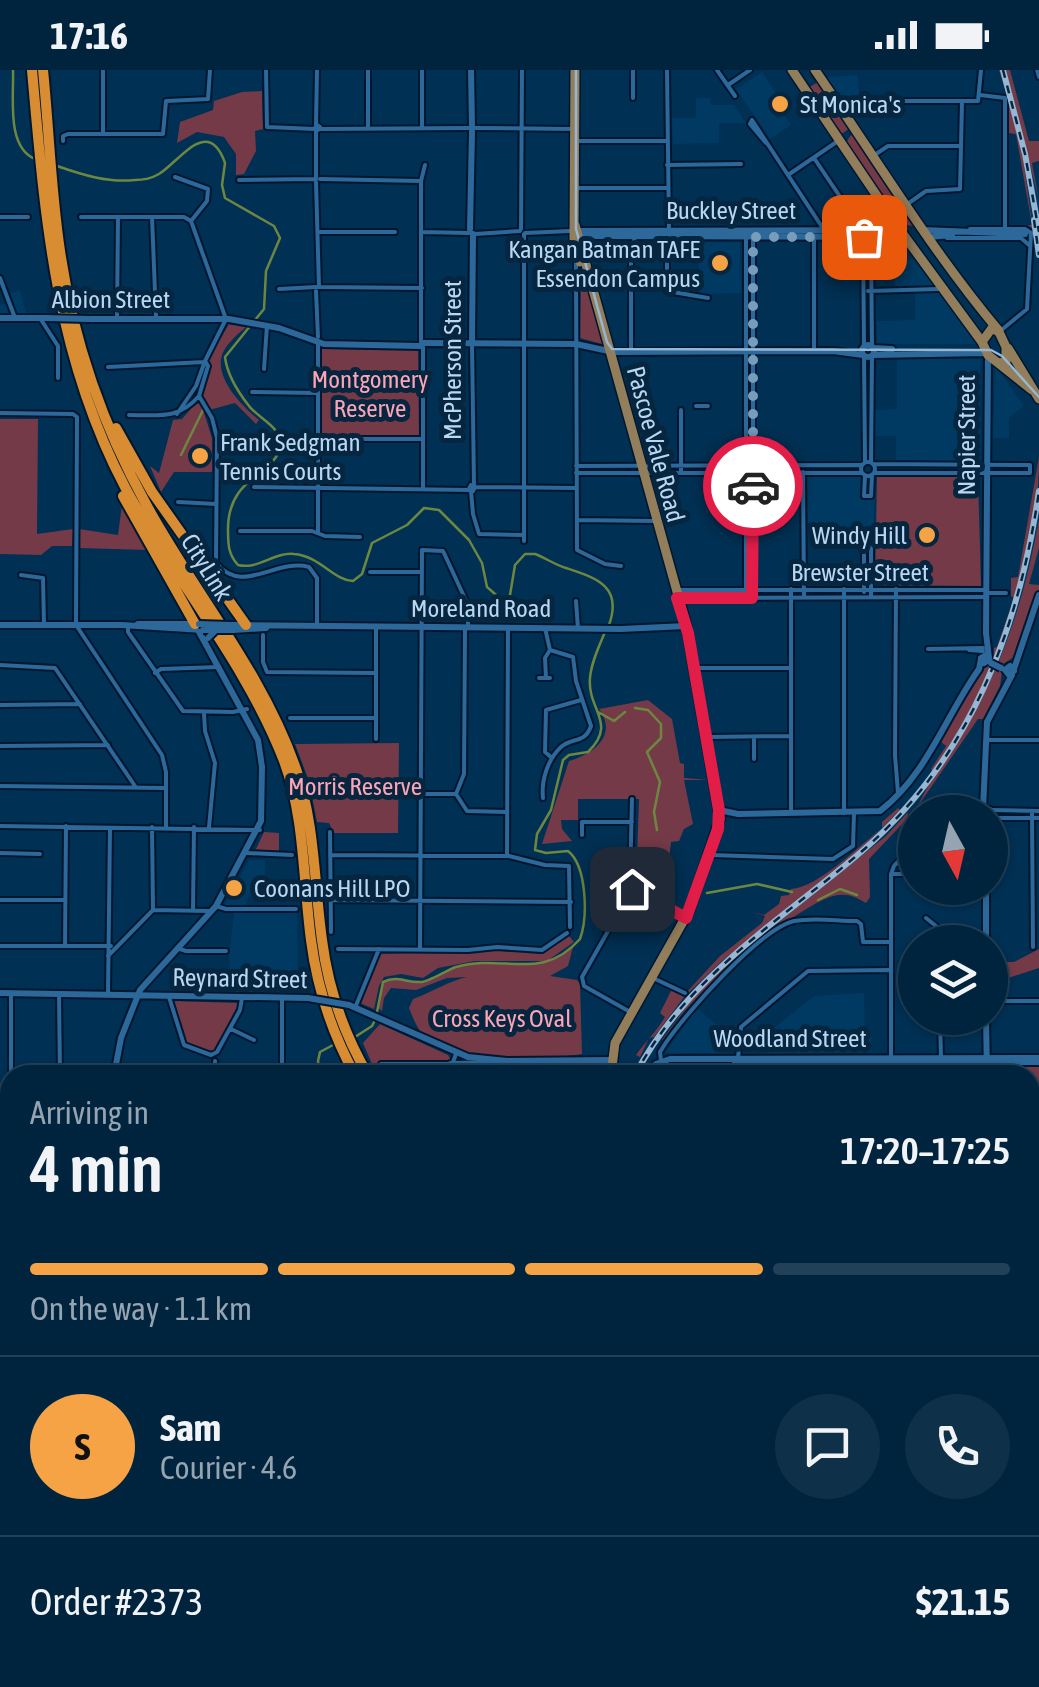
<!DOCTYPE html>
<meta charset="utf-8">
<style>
:root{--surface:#00243e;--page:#0e3049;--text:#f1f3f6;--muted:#95a4b0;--line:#224158;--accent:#f5a345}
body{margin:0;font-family:"Asap Condensed",sans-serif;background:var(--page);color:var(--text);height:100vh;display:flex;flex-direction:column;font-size:38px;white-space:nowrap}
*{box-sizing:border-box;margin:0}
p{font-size:32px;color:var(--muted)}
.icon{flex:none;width:55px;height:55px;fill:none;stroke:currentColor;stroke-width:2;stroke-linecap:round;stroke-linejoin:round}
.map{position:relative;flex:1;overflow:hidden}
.drawer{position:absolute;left:0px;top:995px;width:1040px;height:622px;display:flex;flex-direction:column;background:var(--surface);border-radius:30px 30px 0 0;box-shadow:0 2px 8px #0004,0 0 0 2px var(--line)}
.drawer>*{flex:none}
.needle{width:65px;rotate:172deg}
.controls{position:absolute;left:898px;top:725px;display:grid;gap:20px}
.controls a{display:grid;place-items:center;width:110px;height:110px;border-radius:50%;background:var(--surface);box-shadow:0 2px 8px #0004,0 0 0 2px var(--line);font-size:50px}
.pin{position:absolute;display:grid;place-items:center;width:85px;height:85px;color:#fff;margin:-42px;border-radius:20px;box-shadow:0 5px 15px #0006}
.courier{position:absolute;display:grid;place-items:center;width:100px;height:100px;margin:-50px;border:8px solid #e11d48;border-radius:50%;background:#fff;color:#222;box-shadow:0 2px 12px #0007}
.headline em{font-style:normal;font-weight:600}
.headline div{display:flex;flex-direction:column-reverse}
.headline{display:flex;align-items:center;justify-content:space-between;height:170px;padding:0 30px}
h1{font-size:65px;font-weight:600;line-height:75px}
.bar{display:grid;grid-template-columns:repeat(4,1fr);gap:15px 10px;align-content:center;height:120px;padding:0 30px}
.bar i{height:12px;border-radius:8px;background:var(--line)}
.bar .selected{background:var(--accent)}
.bar p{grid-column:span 4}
.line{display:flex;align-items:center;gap:25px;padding:0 30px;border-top:2px solid var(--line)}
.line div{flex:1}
.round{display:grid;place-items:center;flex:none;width:105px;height:105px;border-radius:52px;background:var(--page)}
.status{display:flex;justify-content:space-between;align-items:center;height:70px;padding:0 50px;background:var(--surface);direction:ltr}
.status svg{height:28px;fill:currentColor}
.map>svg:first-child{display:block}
.built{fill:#003a62}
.green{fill:#743a47}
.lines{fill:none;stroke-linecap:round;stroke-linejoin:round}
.stream{stroke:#6d8740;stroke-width:2.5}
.minor-casing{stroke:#00172f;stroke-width:8}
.tertiary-casing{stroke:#00172f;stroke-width:10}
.secondary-casing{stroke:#00172f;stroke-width:10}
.primary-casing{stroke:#00172f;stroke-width:12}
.trunk-casing{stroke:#00172f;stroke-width:14}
.motorway-casing{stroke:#00172f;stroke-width:14}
.minor{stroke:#2c689a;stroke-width:4}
.tertiary{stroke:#2c689a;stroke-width:6}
.secondary{stroke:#2c689a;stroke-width:6}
.primary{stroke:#937e5c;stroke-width:9}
.trunk{stroke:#b68648;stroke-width:10}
.motorway{stroke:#d88d33;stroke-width:10}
.tram{stroke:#95b7d4;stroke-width:2.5}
.rail-casing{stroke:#95b7d4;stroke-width:6}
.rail{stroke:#06263f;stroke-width:2.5;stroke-dasharray:8;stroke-linecap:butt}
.tertiary-bridge-casing{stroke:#00172f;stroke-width:10;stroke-linecap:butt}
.secondary-bridge-casing{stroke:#00172f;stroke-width:10;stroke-linecap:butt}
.tertiary-bridge{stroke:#2c689a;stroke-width:6}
.secondary-bridge{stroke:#2c689a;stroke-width:6}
.done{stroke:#789dbb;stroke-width:10;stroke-dasharray:0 18}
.route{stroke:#e11d48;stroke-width:12}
.poi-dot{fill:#f5a345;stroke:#06263f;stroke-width:4}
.labels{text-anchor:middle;stroke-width:10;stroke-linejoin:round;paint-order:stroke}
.poi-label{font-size:25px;fill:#b9d7f3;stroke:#06263f;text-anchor:start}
.street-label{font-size:25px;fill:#b9d7f3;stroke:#06263f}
.park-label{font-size:25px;fill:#fda5b7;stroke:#06263f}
</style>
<div class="status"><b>17:16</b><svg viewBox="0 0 49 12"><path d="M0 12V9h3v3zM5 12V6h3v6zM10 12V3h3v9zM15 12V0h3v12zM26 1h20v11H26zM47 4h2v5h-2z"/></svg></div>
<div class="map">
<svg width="1039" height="1617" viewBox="0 0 1039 1617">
<rect width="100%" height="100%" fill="#003053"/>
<!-- built -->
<path class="built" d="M1001,0H1006L1024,62L1039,130V159H1033L1021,74Z
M762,2L776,23L768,28L769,35L777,48L785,46L791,55L770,69L736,19Z
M858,5L859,26L843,31L827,7Z
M696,28H710L711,35H734L746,53H719V73L673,74L672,48H696Z
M875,130L890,154H862L855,144Z
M699,172H740L741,223L699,224Z
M916,189L977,273V274H877V251L915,250V221H895V190Z
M20,220L27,246H0V235L10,232L7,225Z
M897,289H980V392L896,391V366H875V340L897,339Z
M995,295L1024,336L1009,348V368H993Z
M807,407H860V429H874V460L829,461V453H808Z
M1039,413V449L1032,488L1011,562L982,629L936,704L884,766L753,871L696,923L661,967L638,1005H634L663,958L704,908L881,762L933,702L982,620L1007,562L1027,488Z
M249,790H265V813L252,814L246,835L224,836Z
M297,840L298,923L231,922L229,884L234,843Z
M864,923L865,961L871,962V982L768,983V963L814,926Z
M697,938L719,957V983H665Z
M728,998H828V1005H729Z
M0,1201L8,1202V1265H0Z"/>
<!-- green -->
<path class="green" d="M999,0H1001L1021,74L1033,159L1028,155H1032L1016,64L1009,63V32Z
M1006,0H1010L1029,71H1039V91L1032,93L1039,130Z
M818,12L850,58L840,65L808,18Z
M262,21L263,59L255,61L256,81L244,104L236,105V84L224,67L197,62L177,73L180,52L213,40L214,31L242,22Z
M851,65L858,68L913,156L901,154L845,74Z
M581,201L603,271L602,274L580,268Z
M229,254L246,257C237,265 223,276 221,289C218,312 243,337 259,350L256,354L235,333L209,340L202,325L210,286Z
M321,279L418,280L419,366L321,367Z
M201,333L212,368V402H174L161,422L150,396L159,403L173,350L182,349L195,334Z
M0,349H38L37,464L73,459L72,476H52L41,485L0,484Z
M1039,387C1039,501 996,608 933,701L931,699L946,676L940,671L976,608L993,589L994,578L997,577L1014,528L1011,526V508L1018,507Z
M877,407H978L981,516L875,515Z
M122,435L148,480L79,478V459L118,465Z
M1039,449V478L1029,514L1039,515V523L1034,530L1017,585L1003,594L1000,616L983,649H978L918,736C931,706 957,676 973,645C1007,583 1027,518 1039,449Z
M648,630L672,649L680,693L684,694V708L708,710H684L693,754L684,759L679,771L671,772L669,790L637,789L639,729H578V750H561L562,759L572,771L542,774L569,691C594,684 618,665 599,639Z
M399,673L398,763H334L329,753L317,752L309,711L295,674Z
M898,738L900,740L856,784L722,891L684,927L654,967L649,968L640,987L636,985C646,971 656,962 665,947L660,943L672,919L685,924L720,886L762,853L765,846L753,842L764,845L779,834L781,826L789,825L791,819C819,817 859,776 882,758V752Z
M908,742L907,749L869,789L870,827L866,833C854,826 845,822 830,827C790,841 676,935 665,971L662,970L693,927L719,900L886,766Z
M264,762L279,763V781H255Z
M569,866L574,872L547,891H475L438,898L423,908L401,904L384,907L379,916L374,939L360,933L379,884L513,880L540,884Z
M573,877L568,896L550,906L577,910L580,914L582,984C540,991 460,994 425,966C417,959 413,948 409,938L413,929C432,922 449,911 467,907L447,908L416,920L391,918L384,928L382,941L378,938L383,912C398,905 407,913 422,912C428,911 448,899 458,897C503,885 532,909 573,877Z
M1039,879V898L1008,908H994V892H1014Z
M175,931L239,933L215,981L211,983L186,975L171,935Z
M380,954L448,985L451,990L372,994L363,973Z
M1039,994V1104H1030V1005H990L994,996Z
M1030,1456H1039V1502H1030Z"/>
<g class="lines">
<!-- stream -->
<path class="stream" d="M13,0C14,27 6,77 35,89
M57,96C83,105 108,113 135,110C143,110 152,108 159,104C179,92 208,45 225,93L222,115L225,128L274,156L280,168L266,201L264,239L225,287C227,304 238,322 249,336C259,349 283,357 280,377C276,404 228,406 228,459C228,474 228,484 238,495C258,500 274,482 294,484C320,486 333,510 353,511L362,504L372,473L407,455L424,438L439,440L469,470L482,493L487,517L502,530L510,525L515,495L525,484H535C546,488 555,495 566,498C596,508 623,516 609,555
M181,385L204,338
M635,638L648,640L661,654V668L647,682L660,712L654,742L657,760
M598,642L614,651L625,642
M707,823L757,814L792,822
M818,830L840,819L857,825
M377,942L383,912C398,905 406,913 421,912C428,912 447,900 456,897C504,883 541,913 580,869C588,847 587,796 568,781L546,783L535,780L537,764L551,740L563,690L569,685L588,682C618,653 587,640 590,608C591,593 599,576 605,562
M355,967L372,956L375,950
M320,1005L318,991L320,982L333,975
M880,1608V1617"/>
<defs>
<path id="minor" d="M266,0L267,57L315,59
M368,0V58
M422,0V58
M633,0V28
M667,0L669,160
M717,0L735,26
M1037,0L1039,7
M728,15L750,0
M980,25L1005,28V157
M841,39L860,31H978L981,0
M752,50L824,160
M752,50L750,54L766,73
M316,55L317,0
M317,55L320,57L318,60L315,58Z
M475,58L575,59
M320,59L469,58
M316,60V108
M103,64V0
M63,71V66L68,64H163L166,31L208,29L210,0
M577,71H667
M873,86L888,76H960
M814,88L861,158
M667,95L741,94
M788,105L838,71
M175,107L208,119L207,131L191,151
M320,109L421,111
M239,110L316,109
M316,112L319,217
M577,118H667
M906,135L926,121L960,119L962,32
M0,147H28
M81,147H184L191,151L226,249L205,291L208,296L199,326L212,348L217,368L216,493C243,526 275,488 309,497L317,508V556
M152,147L156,247
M521,159L522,0
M970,159H1025L1031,163L1027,239L999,262
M320,162H395
M422,162L469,163
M525,163L570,161
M475,164L520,161
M746,167V528
M814,167V281
M863,167L864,276
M871,167L872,277
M667,168V221L708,228
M947,168H1021L1029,175
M576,191L577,480L605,494L621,496
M0,208L15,248
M668,213H688
M320,217L422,218
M279,219L316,217
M316,221L318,267
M868,221L939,219
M117,247L118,147
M40,248L58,276V308
M421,272V111L425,95
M318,273V463
M472,274L474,416
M631,281V181L635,167
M864,287L865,392
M108,297L204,292
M264,299L267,255
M252,322L318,323
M696,336H708
M681,340V403
M0,343L73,344L77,347L76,555L162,685L166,702V757
M177,344L196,316L205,291
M129,345C159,345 178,350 199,326
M295,369H420
M861 399a7 7 0 1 1 14 0a7 7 0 1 1-14 0Z
M871,392L872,286
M873,394L1030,395V403
M576,396L861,395
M803,402L804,527
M576,403H861
M874,403H1030
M865,406L864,426H871L872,405
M471,415L475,417L473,421L469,419Z
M254,417L470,420
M474,417L576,418
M423,418V277
M471,421L473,444L479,464L524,465
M178,432L216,434
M577,450L656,451
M240,461H312L325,466L360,467
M524,471V164
M370,502H420
M21,505L43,508L44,555
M791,519V743
M844,519V743
M896,519L895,685L898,723
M680,520H985
M864,522V463H871V527
M987,523H1006
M682,528L986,527
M753,528V168
M576,531L578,559
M128,555V562L183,641L233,642L247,639
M263,565V592L267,602L376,603
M928,579L983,578
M969,580L983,581
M0,595L55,598L135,716
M696,598H791
M155,603L161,599L219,597
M539,608H550
M546,608L545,588L550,580
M0,635L80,634
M204,644L205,661L215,693L209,757
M290,648H375
M706,667L791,666
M376,669V559
M754,669V689
M989,670H1039
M0,676L108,675
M552,688L545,682L546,640L581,630
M0,716L165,718
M422,724H456L467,741L507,742
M456,724L464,704L465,558
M543,728C541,710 548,689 561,677C572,667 585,674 591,656L576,611L573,587L550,580L545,558
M990,740L1039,741
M1032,741L1033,877
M990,748H1039
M0,756L260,760
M152,757L153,840
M330,762L331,862
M582,765V752H632
M0,783L40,784
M247,783L292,785
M330,785L509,786L545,795L569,796L570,857
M711,785L833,789L853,776L854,743
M507,786L508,558
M600,795L630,813
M891,804H915
M630,812L632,729
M0,830H65
M330,830L571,832
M216,836L226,839H296
M193,840L194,757
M926,848L936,856L938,872
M0,876H111
M65,876L66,756
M177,878L186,881H226
M338,879L468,880L497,877L542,880L567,863
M420,879L422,480L443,481L468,535V558
M108,886L153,840L209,841
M653,908L685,923
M108,924L110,758
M11,925V1005
M59,925L60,1005
M169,927L184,975L211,985L217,982L240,940L242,928
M990,931H1039
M355,938L379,879
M632,943L584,916L582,907L633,817L682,846
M940,948L941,988
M231,959L254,970
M738,988L741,957L808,901L889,900
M891,988V804L894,796L913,776L915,748
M215,991V1005
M661,991L660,982L665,974C685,944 760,859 794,851C814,847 837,851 857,851L861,854L863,872H890
M452,993L498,992
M662,995L663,1005
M282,1005V930
M383,1005L379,998L381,994H448L453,992L456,984
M0,1065H10
M1030,1105H1039
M1030,1153H1039
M0,1197L10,1198
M1030,1202L1039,1201
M1030,1278L1039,1275
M1030,1394L1039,1421V1445
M0,1408H10
M0,1473H10
M1030,1579H1039
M0,1582H10
M29,1608V1617
M83,1608V1617
M136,1608V1617
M300,1608H373
M697,1608L700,1617
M559,1611L679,1613
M185,1617L190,1608
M744,1617L746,1608"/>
<path id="tertiary" d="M471,0L472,57
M470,159L472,61
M0,248H46
M89,249H229L279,258L324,274L420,276
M424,273L576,274L613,282L833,281L863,285
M472,274L473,164
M862 281a6 6 0 1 1 12 0a6 6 0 1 1-12 0Z
M873,278L892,279
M873,285L986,283
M988,285L986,563L989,588
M986,585L989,590L984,593L981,588Z
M1010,596L1014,601L1009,605L1005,600Z
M1014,599L1039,525
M983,739L987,652L1012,605
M719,740L738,744L880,741C927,705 946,645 979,599L981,589
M981,740H990V748
M986,818V872
M0,923L308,928
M349,935L468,987L507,991L612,990
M986,948L987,1005
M114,1005L121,968L140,920L216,836L261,751L262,697L258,670L198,560
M1030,1234L1039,1261
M1030,1450H1039
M0,1540H10"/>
<path id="secondary" d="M923,160L1025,164
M577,161L900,160
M578,166L905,167
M928,167L952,165
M138,554H196
M0,555H122L203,560
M231,555L621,559L686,556
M233,560L266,558
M735,993L1039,992
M647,1005L656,994L670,989L1039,988
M251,1608V1617"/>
<path id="primary" d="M575,0L574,169L580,192
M792,0L900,160L982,272
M815,0C875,87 931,180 999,261
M575,155L686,554L720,749L689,841L615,973L611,1005
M1008,278L1039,329
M998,293L1006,292V277L999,262L992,258L982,272L988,285L1032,320
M902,1608L905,1617"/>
<path id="trunk" d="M0,1342H10"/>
<path id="motorway" d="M32,0C45,146 55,284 125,417C174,510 246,592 284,691C305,748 303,810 311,870C317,917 332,963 355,1005
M43,0C49,60 51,121 60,181C73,271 103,356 147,436C195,524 263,603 296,699C315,754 314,812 322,870C328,918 344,964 368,1005
M116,358L152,422L246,555
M123,426L195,554
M1030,1517H1039
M1030,1529H1039
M1030,1537H1039"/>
</defs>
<!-- minor casing -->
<use href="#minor" class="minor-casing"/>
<!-- tertiary casing -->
<use href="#tertiary" class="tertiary-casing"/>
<!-- secondary casing -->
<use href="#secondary" class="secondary-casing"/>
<!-- primary casing -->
<use href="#primary" class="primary-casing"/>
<!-- trunk casing -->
<use href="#trunk" class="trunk-casing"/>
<!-- motorway casing -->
<use href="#motorway" class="motorway-casing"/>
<!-- minor -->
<use href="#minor" class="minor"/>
<!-- tertiary -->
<use href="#tertiary" class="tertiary"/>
<!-- secondary -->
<use href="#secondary" class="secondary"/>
<!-- primary -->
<use href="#primary" class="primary"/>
<!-- trunk -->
<use href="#trunk" class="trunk"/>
<!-- motorway -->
<use href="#motorway" class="motorway"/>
<!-- tram -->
<path class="tram" d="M576,0V159L607,272L612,279L991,280L1002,286L1039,327"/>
<defs>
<path id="rail" d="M1003,0L1025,84L1039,162
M1034,150L1039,185
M635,1005C687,906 779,852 861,782C971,688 1019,559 1039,421
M688,1608L691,1617"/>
</defs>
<!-- rail casing -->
<use href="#rail" class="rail-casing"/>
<!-- rail -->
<use href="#rail" class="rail"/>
<defs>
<path id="tertiary-bridge" d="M46,248L89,249
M208,568L215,561
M991,593L1001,598
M308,928L349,935"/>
<path id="secondary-bridge" d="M199,554L231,555
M203,560H233"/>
</defs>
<!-- tertiary-bridge casing -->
<use href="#tertiary-bridge" class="tertiary-bridge-casing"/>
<!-- secondary-bridge casing -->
<use href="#secondary-bridge" class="secondary-bridge-casing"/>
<!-- tertiary-bridge -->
<use href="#tertiary-bridge" class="tertiary-bridge"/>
<!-- secondary-bridge -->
<use href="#secondary-bridge" class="secondary-bridge"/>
</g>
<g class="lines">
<!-- done -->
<path class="done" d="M753,416V167H864"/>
<!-- route -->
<path class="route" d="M632,819L686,848L718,759L719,740L688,563L677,528H752L753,416"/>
</g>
<!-- markers -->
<g class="poi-dot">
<circle cx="780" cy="34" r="10"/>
<circle cx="720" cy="193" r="10"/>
<circle cx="200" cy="386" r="10"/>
<circle cx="927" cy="465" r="10"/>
<circle cx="234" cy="818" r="10"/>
</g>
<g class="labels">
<!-- poi labels -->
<g class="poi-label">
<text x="800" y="43">St Monica's</text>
<text x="700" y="188" text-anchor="end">Kangan Batman TAFE<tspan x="700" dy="29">Essendon Campus</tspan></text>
<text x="220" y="381">Frank Sedgman<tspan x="220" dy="29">Tennis Courts</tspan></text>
<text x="907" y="474" text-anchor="end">Windy Hill</text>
<text x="254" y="827">Coonans Hill LPO</text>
</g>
<!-- street labels -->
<g class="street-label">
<text x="731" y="149">Buckley Street</text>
<text x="111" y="238">Albion Street</text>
<text transform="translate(452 290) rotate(-90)" y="9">McPherson Street</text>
<text transform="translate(966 365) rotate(-90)" y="9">Napier Street</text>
<text transform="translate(656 374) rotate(75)" y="9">Pascoe Vale Road</text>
<text transform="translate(207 497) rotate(58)" y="9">CityLink</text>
<text x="860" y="511">Brewster Street</text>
<text x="481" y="547">Moreland Road</text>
<text transform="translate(240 908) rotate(1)" y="9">Reynard Street</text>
<text x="790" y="977">Woodland Street</text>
</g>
<!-- park labels -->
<g class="park-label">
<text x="370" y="318">Montgomery<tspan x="370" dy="29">Reserve</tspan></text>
<text x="355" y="725">Morris Reserve</text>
<text x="502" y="957">Cross Keys Oval</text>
</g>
</g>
</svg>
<div class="controls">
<a><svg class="needle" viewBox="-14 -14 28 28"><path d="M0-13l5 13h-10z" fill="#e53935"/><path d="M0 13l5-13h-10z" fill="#95a4b0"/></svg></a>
<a><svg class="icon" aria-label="layers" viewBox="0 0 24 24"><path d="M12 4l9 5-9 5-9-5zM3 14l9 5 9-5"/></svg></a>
</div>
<div class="pin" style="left:864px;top:167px;background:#ea580c"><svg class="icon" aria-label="bag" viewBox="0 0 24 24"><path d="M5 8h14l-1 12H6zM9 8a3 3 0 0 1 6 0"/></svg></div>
<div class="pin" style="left:632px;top:819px;background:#1f2937"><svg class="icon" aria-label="home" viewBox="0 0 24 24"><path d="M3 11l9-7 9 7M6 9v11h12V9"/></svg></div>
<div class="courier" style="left:753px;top:416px"><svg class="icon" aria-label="car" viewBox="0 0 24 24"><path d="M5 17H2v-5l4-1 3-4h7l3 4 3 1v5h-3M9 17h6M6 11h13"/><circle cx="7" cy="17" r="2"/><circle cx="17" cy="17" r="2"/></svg></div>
<section class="drawer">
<div class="headline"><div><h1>4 min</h1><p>Arriving in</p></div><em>17:20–17:25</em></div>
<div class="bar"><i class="selected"></i><i class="selected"></i><i class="selected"></i><i></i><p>On the way · 1.1 km</p></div>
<div class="line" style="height:180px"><b class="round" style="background:var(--accent);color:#111">S</b><div><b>Sam</b><p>Courier · 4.6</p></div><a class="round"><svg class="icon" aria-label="chat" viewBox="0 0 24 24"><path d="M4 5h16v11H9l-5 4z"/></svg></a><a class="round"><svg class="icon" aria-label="phone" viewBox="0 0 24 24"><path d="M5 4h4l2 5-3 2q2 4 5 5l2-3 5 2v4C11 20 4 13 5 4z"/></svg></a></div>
<div class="line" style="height:130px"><div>Order #2373</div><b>$21.15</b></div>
</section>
</div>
